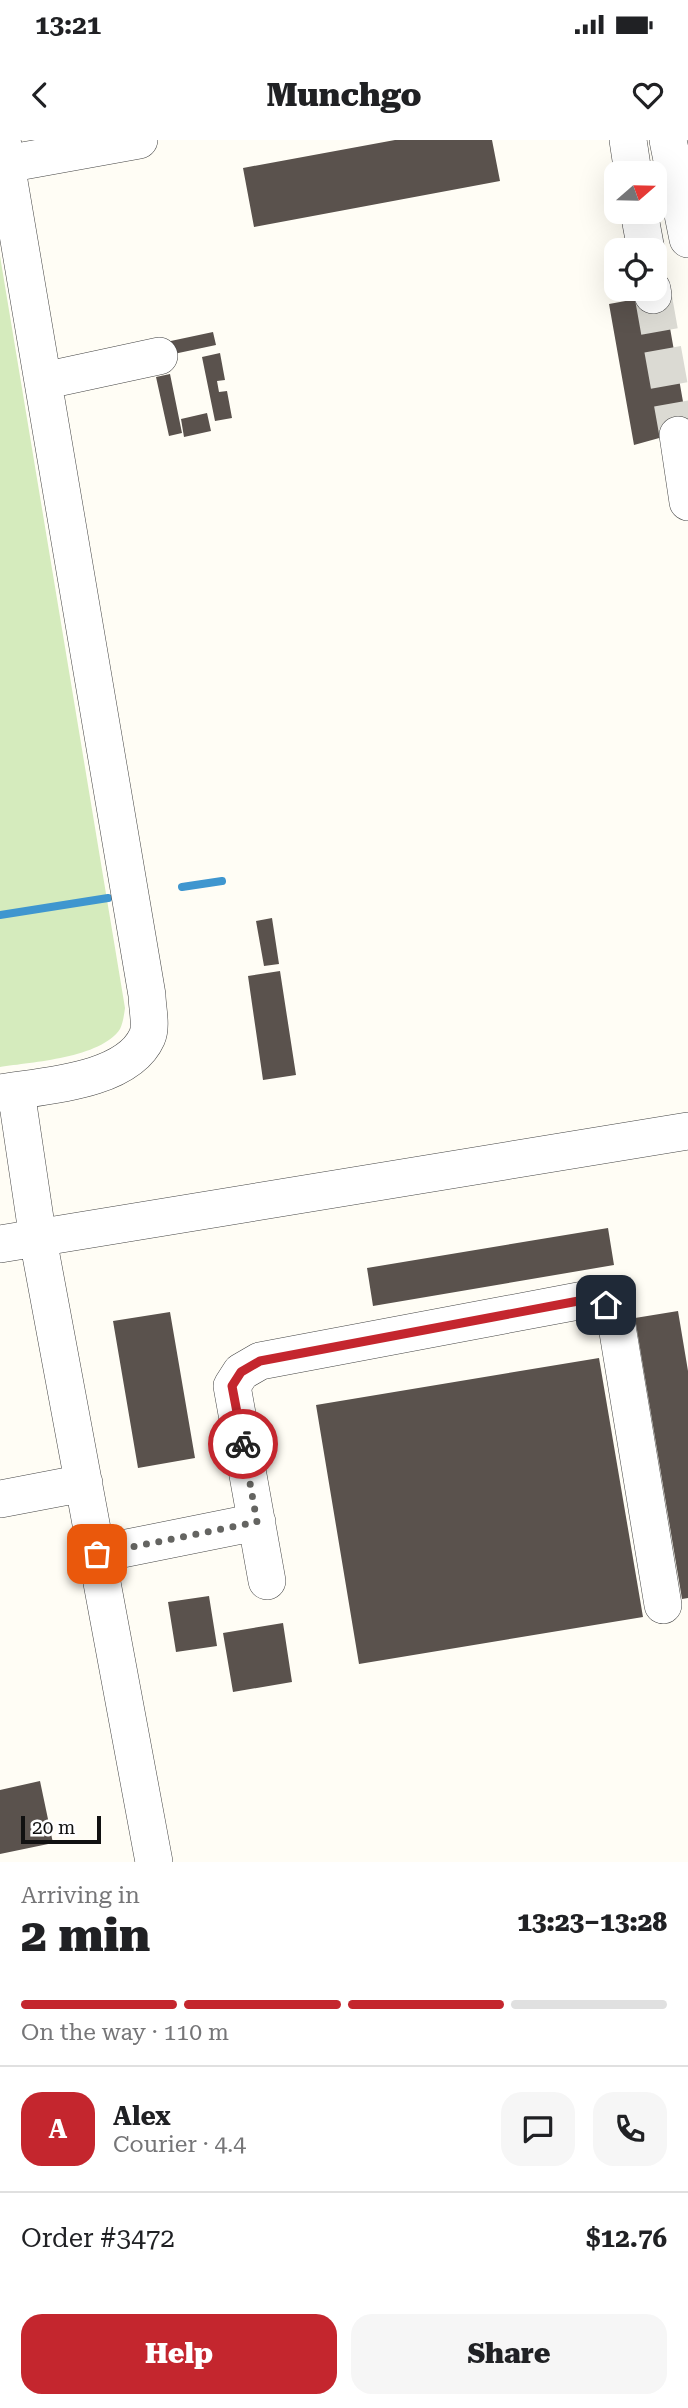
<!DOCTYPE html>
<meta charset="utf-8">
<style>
:root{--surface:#fff;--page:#f6f6f6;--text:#202124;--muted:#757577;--line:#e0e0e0;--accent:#c4262e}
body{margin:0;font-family:"Roboto Serif",serif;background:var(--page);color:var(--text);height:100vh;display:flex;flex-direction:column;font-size:26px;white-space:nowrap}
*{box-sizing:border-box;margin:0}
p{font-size:23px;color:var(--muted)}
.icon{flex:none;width:38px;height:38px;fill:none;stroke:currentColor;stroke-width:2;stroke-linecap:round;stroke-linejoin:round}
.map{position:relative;height:1722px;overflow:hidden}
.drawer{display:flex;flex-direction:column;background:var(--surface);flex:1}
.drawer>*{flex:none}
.needle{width:46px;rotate:70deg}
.tools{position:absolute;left:604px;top:21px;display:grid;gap:14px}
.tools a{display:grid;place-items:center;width:63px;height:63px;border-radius:14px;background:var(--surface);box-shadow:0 7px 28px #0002;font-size:35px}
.scale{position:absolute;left:21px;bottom:18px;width:80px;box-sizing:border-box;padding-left:7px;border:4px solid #111;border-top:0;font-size:19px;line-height:24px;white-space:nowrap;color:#111;-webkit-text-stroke:5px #fff;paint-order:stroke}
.pin{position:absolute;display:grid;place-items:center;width:60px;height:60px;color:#fff;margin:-30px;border-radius:14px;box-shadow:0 4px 10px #0006}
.courier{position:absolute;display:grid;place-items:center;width:70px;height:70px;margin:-35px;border:5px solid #c4262e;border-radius:50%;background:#fff;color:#222;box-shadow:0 2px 9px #0007}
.overview em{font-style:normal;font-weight:800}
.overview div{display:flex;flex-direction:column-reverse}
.overview{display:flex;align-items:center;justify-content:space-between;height:119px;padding:0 21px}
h1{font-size:46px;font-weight:800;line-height:52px}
.bar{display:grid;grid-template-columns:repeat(4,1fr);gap:10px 7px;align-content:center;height:84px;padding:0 21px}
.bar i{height:9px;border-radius:5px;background:var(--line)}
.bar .selected{background:var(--accent)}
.bar p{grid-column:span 4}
.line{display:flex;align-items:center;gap:18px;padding:0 21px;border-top:2px solid var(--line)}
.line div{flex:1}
.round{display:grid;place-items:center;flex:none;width:74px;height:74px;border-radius:21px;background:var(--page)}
.action{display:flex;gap:14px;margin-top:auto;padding:14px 21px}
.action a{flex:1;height:80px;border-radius:21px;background:var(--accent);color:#fff;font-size:28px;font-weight:800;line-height:80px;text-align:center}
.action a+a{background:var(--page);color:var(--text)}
.status{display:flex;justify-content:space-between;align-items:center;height:49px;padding:0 35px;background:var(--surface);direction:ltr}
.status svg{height:19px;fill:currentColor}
header{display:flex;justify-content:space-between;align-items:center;height:91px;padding:0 21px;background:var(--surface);font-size:32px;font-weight:800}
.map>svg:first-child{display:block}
.green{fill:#d5ebbd}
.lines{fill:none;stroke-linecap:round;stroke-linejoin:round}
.stream{stroke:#3f96cf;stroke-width:8}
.building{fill:#5a524d}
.minor-tunnel{stroke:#dbdad3;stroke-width:37;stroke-dasharray:37 18;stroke-linecap:butt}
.minor-casing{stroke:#444;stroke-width:38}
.minor{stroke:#fff;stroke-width:37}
.done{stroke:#646461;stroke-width:7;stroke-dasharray:0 12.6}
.route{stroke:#c4262e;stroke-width:9}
</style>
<div class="status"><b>13:21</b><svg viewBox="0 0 49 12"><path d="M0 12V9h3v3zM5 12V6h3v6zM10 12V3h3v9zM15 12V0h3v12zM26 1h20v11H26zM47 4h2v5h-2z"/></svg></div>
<header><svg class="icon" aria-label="back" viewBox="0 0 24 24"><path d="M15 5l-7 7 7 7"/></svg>Munchgo<svg class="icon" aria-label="heart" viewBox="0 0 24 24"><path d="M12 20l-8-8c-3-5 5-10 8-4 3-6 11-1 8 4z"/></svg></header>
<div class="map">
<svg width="688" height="1722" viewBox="0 0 688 1722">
<rect width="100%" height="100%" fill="#fffdf5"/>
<!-- green -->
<path class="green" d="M0,116L125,868C124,875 123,883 120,889C101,918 32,922 0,927Z"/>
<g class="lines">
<!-- stream -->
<path class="stream" d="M182,747L222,741
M0,775L108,758"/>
</g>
<!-- building -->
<path class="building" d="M395,0H492L500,41L254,87L243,28Z
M664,154L688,290L634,305L609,164Z
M213,192L216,205L169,215L166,202Z
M220,213L225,240L217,241L219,252L227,251L232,278L215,281L202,217Z
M170,234L182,293L169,296L156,237Z
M207,273L211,291L184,297L181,279Z
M272,778L279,824L264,826L256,781Z
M280,831L296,935L263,940L248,836Z
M608,1088L614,1125L373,1166L367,1128Z
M678,1171L688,1231V1458L682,1459L635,1178Z
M170,1172L195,1318L138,1328L113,1181Z
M599,1218L643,1477L359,1524L316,1265Z
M209,1456L217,1506L176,1512L168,1462Z
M283,1483L292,1542L233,1552L223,1493Z
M40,1641L53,1703L0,1714V1650Z"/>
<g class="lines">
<!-- minor-tunnel -->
<path class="minor-tunnel" d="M653,155L678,295"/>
<defs>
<path id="minor" d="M628,0L633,33
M668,0L688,99
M6,24L139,0
M639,72L646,110
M652,149L653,155
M43,241L159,216
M678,295L688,362
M16,951L38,1099L154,1722
M0,953C42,946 127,942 147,897C152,886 147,867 147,855L2,0
M0,1104L688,991
M0,1359L84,1343
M97,1414L257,1382
M267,1441L232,1246L241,1232L260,1221L589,1159L606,1165L616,1180L663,1465"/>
</defs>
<!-- minor casing -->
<use href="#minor" class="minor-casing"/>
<!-- minor -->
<use href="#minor" class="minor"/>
</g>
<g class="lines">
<!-- done -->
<path class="done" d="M97,1414L257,1382L243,1304"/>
<!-- route -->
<path class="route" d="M243,1304L232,1246L241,1232L260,1221L589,1159L606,1165"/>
</g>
</svg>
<div class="tools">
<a><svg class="needle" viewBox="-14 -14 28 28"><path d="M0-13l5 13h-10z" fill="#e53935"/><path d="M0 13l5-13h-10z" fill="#757577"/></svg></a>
<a><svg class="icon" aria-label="locate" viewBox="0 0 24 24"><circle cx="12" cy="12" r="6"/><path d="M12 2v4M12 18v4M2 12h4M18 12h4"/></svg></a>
</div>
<div class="scale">20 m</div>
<div class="pin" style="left:97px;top:1414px;background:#ea580c"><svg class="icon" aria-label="bag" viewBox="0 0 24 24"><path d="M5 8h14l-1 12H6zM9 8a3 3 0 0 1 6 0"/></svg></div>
<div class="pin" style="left:606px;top:1165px;background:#1f2937"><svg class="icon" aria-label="home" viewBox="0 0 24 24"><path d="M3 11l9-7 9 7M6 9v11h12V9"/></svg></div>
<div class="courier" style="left:243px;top:1304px"><svg class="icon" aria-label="bike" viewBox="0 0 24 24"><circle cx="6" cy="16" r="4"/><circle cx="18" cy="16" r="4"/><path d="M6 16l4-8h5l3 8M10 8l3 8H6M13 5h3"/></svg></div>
</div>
<section class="drawer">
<div class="overview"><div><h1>2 min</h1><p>Arriving in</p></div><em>13:23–13:28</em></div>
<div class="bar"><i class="selected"></i><i class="selected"></i><i class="selected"></i><i></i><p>On the way · 110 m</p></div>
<div class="line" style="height:126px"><b class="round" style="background:var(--accent);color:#fff">A</b><div><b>Alex</b><p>Courier · 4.4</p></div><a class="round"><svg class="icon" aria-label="chat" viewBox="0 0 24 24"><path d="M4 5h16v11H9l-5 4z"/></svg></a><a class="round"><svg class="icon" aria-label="phone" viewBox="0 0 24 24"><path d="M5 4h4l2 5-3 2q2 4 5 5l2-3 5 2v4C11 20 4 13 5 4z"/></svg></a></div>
<div class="line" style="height:91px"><div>Order #3472</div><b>$12.76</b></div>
<div class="action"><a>Help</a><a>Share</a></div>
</section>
